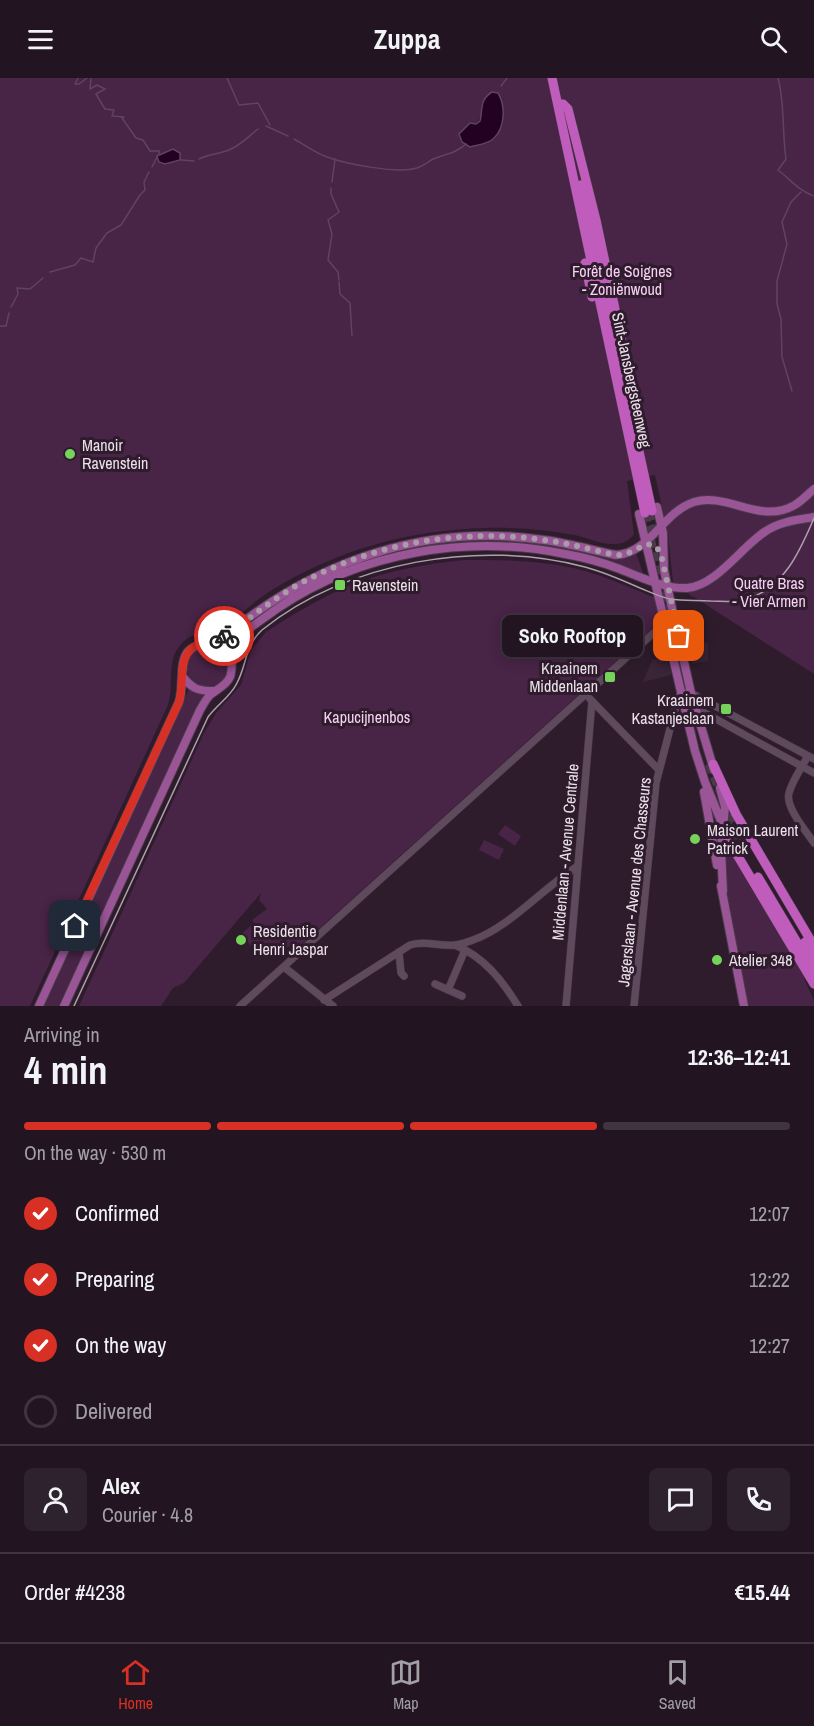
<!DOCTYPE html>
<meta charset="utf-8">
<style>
:root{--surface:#221521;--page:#2e222e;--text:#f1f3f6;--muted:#a29fa5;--line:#3f343f;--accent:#d93025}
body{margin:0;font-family:"Archivo Narrow",sans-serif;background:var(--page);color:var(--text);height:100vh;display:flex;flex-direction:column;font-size:22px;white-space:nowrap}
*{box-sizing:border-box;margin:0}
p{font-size:20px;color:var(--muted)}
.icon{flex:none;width:33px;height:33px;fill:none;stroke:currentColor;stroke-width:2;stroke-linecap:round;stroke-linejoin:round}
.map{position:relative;height:928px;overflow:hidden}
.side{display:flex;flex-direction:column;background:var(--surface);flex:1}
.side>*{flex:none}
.pin{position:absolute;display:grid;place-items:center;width:51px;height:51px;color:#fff;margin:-26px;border-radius:12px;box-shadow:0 3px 9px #0006}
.courier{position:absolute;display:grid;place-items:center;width:60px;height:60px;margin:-30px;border:4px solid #d93025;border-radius:50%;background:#fff;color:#222;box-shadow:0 2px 8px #0007}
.bubble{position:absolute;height:42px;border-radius:9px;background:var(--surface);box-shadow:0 3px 15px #0003,0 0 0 2px var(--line);font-size:20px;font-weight:700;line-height:42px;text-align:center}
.headline em{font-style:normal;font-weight:700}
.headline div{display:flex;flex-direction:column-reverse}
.headline{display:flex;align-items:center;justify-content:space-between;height:102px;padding:0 24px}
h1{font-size:39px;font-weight:700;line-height:45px}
.bar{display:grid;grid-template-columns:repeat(4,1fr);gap:9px 6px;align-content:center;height:72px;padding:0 24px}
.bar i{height:8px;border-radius:4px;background:var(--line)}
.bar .on{background:var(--accent)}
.bar p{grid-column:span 4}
.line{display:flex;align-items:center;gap:15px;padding:0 24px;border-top:2px solid var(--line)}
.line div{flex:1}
.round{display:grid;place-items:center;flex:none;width:63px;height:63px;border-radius:9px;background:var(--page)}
ol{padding:0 24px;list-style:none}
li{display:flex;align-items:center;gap:18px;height:66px}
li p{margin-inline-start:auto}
li .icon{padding:6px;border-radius:50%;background:var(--accent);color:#fff;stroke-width:4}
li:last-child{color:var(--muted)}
li i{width:33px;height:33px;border:3px solid var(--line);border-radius:50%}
header{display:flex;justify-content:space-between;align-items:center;height:78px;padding:0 24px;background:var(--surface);font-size:27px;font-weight:700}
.tab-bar{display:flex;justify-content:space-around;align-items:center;height:84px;border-top:2px solid var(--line);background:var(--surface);font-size:16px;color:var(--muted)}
.tab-bar a{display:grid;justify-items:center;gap:3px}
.tab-bar .on{color:var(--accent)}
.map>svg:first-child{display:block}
.built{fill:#3a2438}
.green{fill:#482446;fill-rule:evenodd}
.water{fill:#230123;stroke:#5f445f;stroke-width:1.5}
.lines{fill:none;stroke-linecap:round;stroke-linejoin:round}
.stream{stroke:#5f445f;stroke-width:1.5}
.highway-tunnel{stroke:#4a3949;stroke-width:9;stroke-dasharray:9 4.5;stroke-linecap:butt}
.minor-casing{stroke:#493a48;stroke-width:8}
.major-casing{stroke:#493a48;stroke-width:10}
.highway-casing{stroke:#493a48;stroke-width:10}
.minor{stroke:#5e4a5c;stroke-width:7}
.major{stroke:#995596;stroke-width:8}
.highway{stroke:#c05cbc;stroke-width:9}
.tram{stroke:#ad9fac;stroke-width:1.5}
.done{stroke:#aa9ba8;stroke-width:6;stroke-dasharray:0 10.8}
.route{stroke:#d93025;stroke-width:8}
.poi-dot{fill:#75d25b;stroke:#2e1c2c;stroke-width:2}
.labels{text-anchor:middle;stroke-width:6;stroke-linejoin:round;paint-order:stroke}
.park-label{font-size:16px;fill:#f8cff4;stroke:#2e1c2c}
.street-label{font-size:16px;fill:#ece0eb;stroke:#2e1c2c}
.poi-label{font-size:16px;fill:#ece0eb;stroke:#2e1c2c;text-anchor:start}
</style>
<header><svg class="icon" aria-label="menu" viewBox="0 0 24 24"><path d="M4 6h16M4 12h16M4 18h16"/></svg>Zuppa<svg class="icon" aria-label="search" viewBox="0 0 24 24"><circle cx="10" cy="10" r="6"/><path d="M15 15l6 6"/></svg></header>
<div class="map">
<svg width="814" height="928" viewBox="0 0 814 928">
<rect width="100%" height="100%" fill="#2e1c2c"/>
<!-- built -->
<path class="built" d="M708,564V583L692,586L687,568Z
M667,579L671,597L643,604L652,582Z"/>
<!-- green -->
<path class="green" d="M0,0H814V596L694,519L691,518L680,507L673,504L668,456L655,397L627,403L634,456C630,462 623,466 615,466C602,467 588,460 575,457C546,452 514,449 485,450C407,452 334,473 269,514C252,525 238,539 222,551C206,562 194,548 178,570C167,585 174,609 168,627L30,928H0ZM482,24L503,44L501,51L494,61L476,46L481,37Z
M498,461L541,465L611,480L625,479L636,475L643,495L642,496L500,465L358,488L240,555L225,568L222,567L248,543L311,503L395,472L440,464Z
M463,482C504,482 545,482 585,493C609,500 632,510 655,520L659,536L656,547L300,868L292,871L289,868L281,876H279V870L260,869L259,874H256L241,856L254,845L252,842L267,831L259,822L261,815L184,905L173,910L161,928H79L204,655L216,635L241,607L251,572L266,554C298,533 331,513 368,501C399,490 431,486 463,482Z
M187 590a20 20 0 1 1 40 0a20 20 0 1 1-40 0Z
M189,611L203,617V620L61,928H42Z
M505,747L521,758L515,768L498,756Z
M484,762L504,771L499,782L479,772Z
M726,763L807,898L804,900L814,923V928H748L726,809L724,764Z"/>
<!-- water -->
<path class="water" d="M492,14L498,15C506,28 505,51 493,61C488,66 477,67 470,69L462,64L459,56L470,45L476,46L480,43C483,32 479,22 492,14Z
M173,71L180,75V82L165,86L159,84L157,78Z"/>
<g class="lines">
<!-- stream -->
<path class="stream" d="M78,0L75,6H79L87,0
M91,0L90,11L97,7L105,11L96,16L105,31L114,32L112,38L124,39L122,40L136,60L143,62L150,73H159V76
M227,0L239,27L258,25L270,47
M778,0C785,26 782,54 786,81L778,92C791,102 799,113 814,118
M501,8L507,0
M266,48L288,58
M294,61C305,67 315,75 327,79C346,86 397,96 417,90C423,88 428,84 433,81C446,76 456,75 466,66
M199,81C208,76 221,76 231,71C242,66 249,58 258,51
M181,82L194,83
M152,89L157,79
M332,104L335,81
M331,110V116L339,134L328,142L332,156L328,182L338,194L339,202
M50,194L75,187L81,180L93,184L96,170L107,155L121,147L140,117L145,112L144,104L149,94
M339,204L340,216L350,225L352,258
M11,229L18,216L17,210L30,211L43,200
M0,248H6L9,235
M792,313L782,279L781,241L777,226V203L787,166L782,144L791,124L801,114"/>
<!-- highway-tunnel -->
<path class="highway-tunnel" d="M652,433L657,459
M645,435L670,554
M709,686L731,740L744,762
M725,742L738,766"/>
<defs>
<path id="minor" d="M590,621L659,692
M685,624L814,695
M808,678C802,689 792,703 789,715C785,729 806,753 814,765
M455,867C484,879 502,902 518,928
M399,874L401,895L404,898
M284,889L333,928
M435,906L462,918
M448,912L465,872
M324,922L410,867C426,862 440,869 456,867C462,866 468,864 473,862C510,849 544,809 578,788
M240,928L658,551L676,547
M566,928L592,623
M634,928L656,705L678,620L682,614L691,615L814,681"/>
<path id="major" d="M657,429L663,455L664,492L670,521L691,615L714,692
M639,436L695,673L705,704L723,748
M208,565L222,571L230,582
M183,599C193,612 200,613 215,613
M720,710L725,729L721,770L723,813
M704,714L717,787
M721,808L744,928
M39,928L179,624C184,609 179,587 187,575C196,563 218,564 231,553C322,481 428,445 544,462C568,465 592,472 616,477C650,475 663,434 694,424C727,414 760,446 793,428C801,424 807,417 814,411
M64,928L200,632C203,627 206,621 210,617C217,611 226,608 230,599C235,585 226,572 238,560C250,549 264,540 278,530C361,474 467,456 565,476C582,479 601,484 617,490C639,498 663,511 687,510C716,508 742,468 766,453C781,443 798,442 814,439"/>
<path id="highway" d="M552,0L645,435
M563,26L568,31L596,142L641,353
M581,107L652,433
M585,185L592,219
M713,686L736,736L814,868
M724,750L733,770L814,906
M758,799L814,893
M805,864L814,880"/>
</defs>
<!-- minor casing -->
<use href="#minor" class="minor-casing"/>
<!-- major casing -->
<use href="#major" class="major-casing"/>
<!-- highway casing -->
<use href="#highway" class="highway-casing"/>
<!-- minor -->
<use href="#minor" class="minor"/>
<!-- major -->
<use href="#major" class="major"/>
<!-- highway -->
<use href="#highway" class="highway"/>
<!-- tram -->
<path class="tram" d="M74,928L208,639C217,627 231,618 237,605C247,586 245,567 262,552C347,483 481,461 585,489C604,494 622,502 640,510C650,514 660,519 670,521C683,523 697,522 711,523C723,523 735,525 747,521C784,510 800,473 814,440"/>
</g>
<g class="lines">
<!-- done -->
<path class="done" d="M224,558C251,540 275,519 303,504C376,465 462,450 544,462C568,465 592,472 616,477H624L647,466L656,468L661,476L679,558"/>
<!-- route -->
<path class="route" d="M75,848L179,624C185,605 176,577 197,567C206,563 216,563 224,558"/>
</g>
<!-- markers -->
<g class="poi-dot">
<circle cx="70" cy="376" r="6"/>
<rect x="334" y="501" width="12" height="12" rx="3"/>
<rect x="604" y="593" width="12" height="12" rx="3"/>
<rect x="720" y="625" width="12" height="12" rx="3"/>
<circle cx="695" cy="761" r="6"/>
<circle cx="241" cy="862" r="6"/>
<circle cx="717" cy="882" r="6"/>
</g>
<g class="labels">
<!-- park labels -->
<g class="park-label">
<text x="622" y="199">Forêt de Soignes<tspan x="622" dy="18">- Zoniënwoud</tspan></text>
<text x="769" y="511">Quatre Bras<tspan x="769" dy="18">- Vier Armen</tspan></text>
<text x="367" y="645">Kapucijnenbos</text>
</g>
<!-- street labels -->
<g class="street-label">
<text transform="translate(632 302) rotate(78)" y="6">Sint-Jansbergsteenweg</text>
<text transform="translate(565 774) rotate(-85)" y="6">Middenlaan - Avenue Centrale</text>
<text transform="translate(634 804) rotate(-84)" y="6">Jagerslaan - Avenue des Chasseurs</text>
</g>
<!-- poi labels -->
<g class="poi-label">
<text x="82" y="373">Manoir<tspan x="82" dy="18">Ravenstein</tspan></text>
<text x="352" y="513">Ravenstein</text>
<text x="598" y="596" text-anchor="end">Kraainem<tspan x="598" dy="18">Middenlaan</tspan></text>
<text x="714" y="628" text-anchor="end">Kraainem<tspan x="714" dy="18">Kastanjeslaan</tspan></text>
<text x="707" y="758">Maison Laurent<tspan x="707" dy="18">Patrick</tspan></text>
<text x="253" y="859">Residentie<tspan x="253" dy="18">Henri Jaspar</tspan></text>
<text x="729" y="888">Atelier 348</text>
</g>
</g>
</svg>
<div class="pin" style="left:679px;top:558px;background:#ea580c"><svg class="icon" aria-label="bag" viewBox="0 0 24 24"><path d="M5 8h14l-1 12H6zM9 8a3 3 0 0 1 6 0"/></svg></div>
<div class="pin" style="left:75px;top:848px;background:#1f2937"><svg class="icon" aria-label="home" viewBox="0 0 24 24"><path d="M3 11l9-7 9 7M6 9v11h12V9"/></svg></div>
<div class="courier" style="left:224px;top:558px"><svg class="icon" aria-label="bike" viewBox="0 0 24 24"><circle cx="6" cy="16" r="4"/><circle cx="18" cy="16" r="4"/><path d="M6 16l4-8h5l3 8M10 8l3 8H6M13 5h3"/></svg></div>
<div class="bubble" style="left:502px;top:537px;width:141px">Soko Rooftop</div>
</div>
<section class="side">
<div class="headline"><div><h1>4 min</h1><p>Arriving in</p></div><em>12:36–12:41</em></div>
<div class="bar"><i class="on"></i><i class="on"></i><i class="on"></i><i></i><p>On the way · 530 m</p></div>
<ol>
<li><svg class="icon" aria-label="check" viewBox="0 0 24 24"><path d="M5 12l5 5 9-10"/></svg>Confirmed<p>12:07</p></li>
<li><svg class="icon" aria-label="check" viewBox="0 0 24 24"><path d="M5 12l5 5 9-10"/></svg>Preparing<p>12:22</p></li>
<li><svg class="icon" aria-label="check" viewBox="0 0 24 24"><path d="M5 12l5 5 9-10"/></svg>On the way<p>12:27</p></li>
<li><i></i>Delivered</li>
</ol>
<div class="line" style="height:108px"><a class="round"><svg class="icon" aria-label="person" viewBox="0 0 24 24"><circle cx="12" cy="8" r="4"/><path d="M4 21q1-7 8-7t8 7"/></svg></a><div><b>Alex</b><p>Courier · 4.8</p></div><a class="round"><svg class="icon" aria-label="chat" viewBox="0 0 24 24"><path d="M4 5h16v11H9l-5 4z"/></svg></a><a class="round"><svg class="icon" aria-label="phone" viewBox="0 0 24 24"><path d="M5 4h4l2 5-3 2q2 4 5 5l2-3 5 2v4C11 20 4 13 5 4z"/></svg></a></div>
<div class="line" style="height:78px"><div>Order #4238</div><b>€15.44</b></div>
</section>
<nav class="tab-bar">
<a class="on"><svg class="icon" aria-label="home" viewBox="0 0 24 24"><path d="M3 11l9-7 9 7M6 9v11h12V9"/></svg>Home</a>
<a><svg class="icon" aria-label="map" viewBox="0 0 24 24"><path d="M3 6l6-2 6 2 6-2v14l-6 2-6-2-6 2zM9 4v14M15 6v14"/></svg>Map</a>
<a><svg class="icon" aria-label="saved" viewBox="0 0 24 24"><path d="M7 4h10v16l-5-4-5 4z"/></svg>Saved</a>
</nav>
